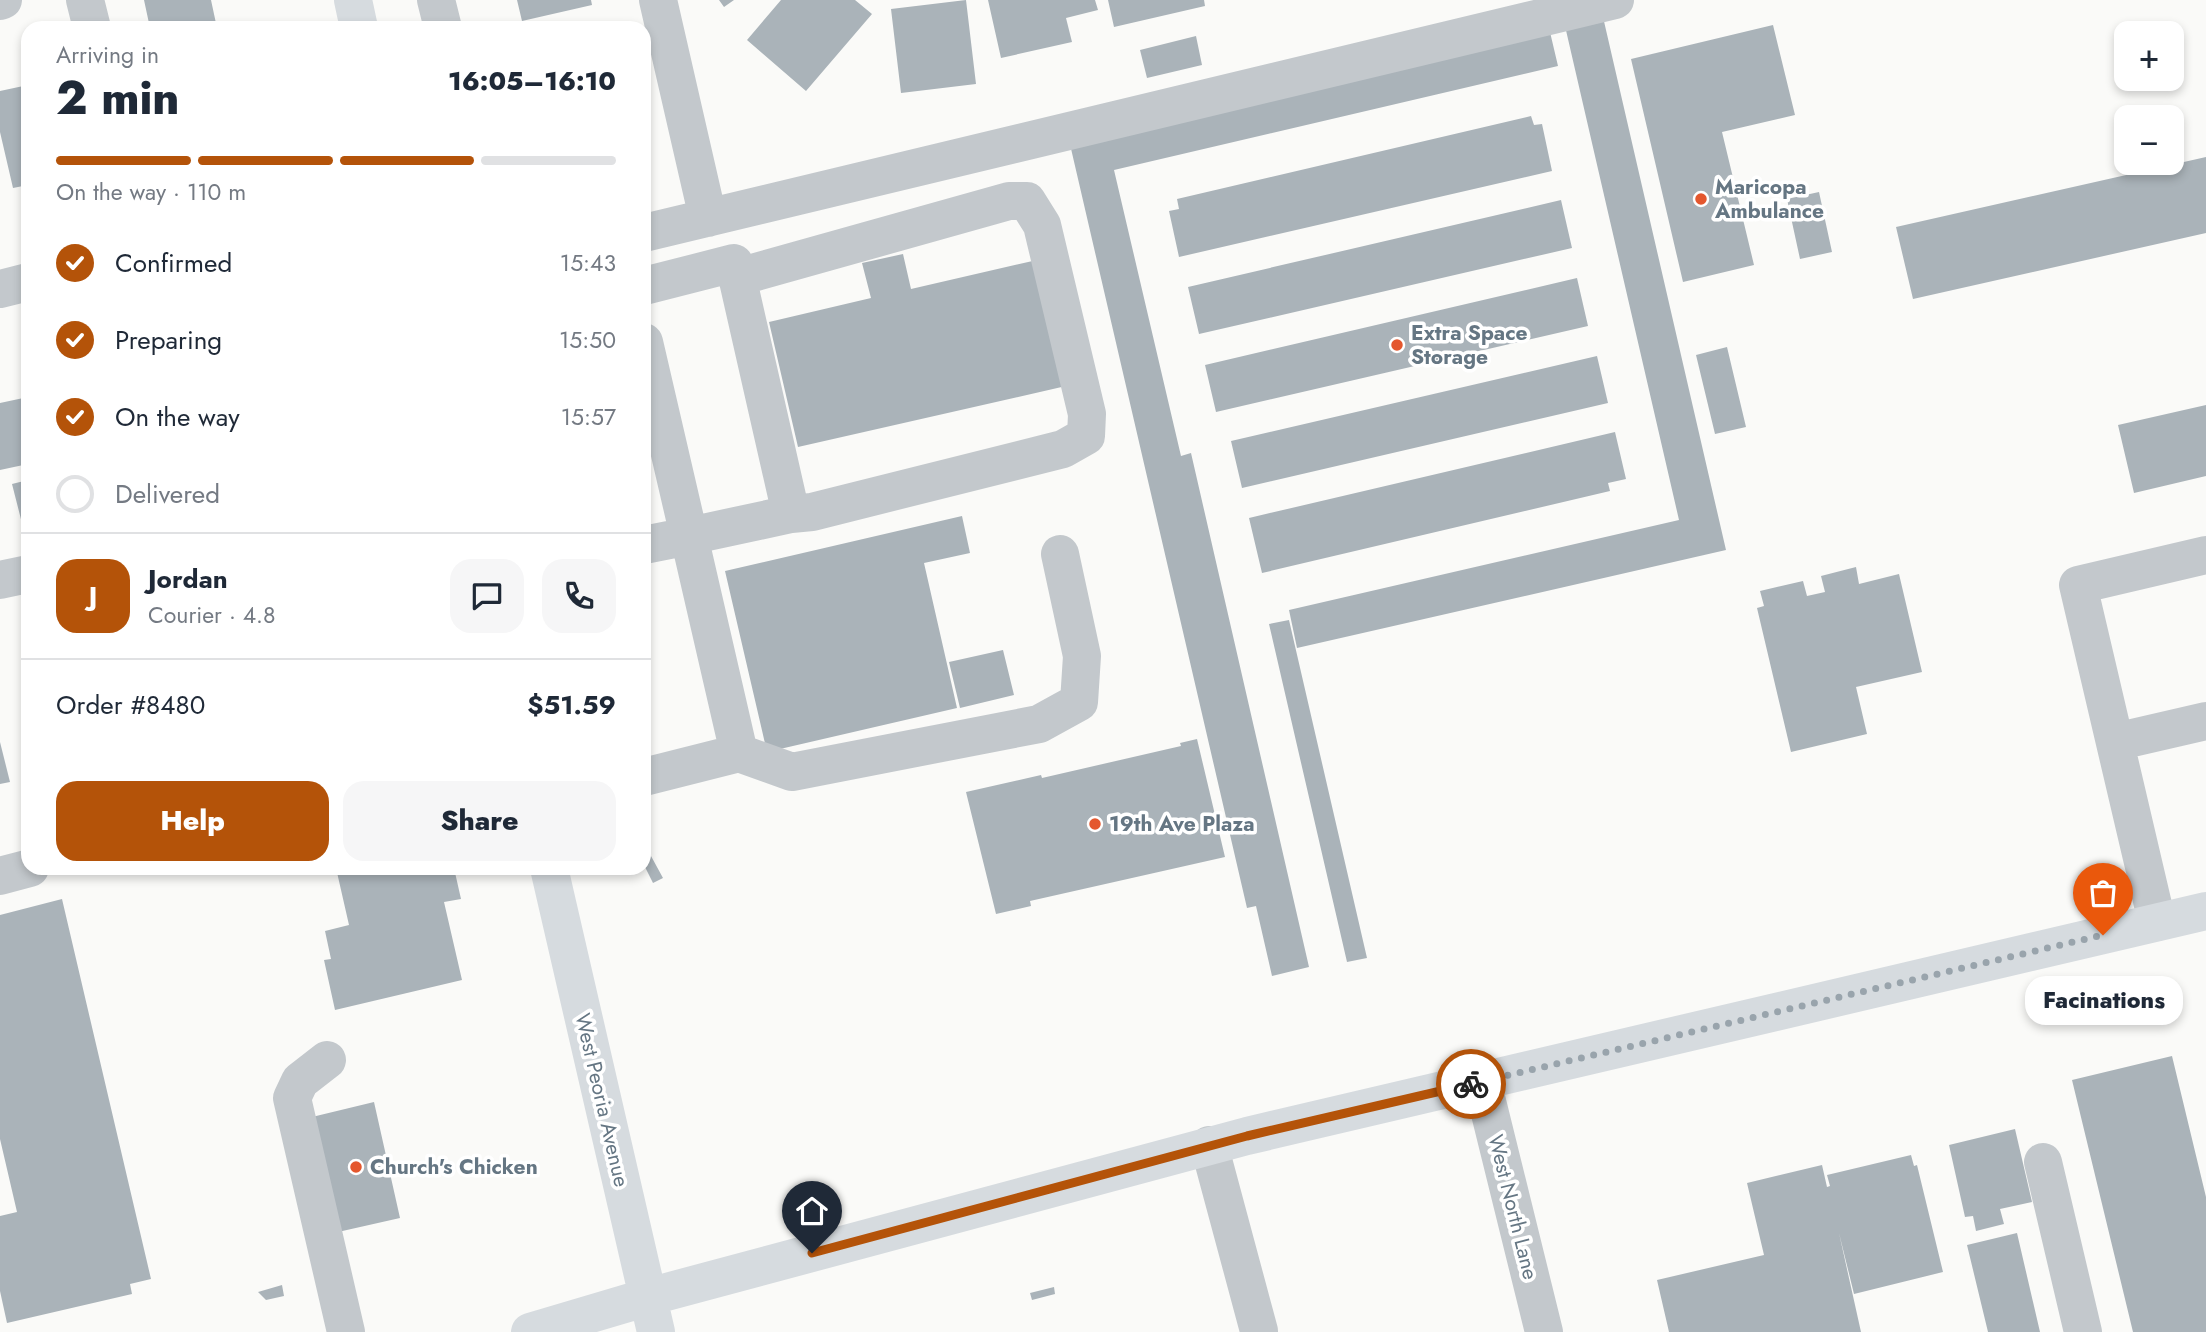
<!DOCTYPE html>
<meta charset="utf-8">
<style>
:root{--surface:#fff;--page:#f6f6f7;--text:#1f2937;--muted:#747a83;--line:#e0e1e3;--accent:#b45309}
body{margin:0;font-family:Jost,sans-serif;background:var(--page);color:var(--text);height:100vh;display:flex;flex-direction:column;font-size:26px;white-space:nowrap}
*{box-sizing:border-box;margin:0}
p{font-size:23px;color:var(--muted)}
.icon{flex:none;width:38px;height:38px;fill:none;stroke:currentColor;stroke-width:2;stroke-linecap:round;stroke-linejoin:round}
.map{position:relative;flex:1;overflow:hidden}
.side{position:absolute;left:21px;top:21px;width:630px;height:854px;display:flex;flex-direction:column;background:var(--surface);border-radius:21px;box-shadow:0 4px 10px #0003}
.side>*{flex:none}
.controls{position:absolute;left:2114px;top:21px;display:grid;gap:14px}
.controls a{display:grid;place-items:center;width:70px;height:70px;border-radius:14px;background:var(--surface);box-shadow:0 4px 10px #0003;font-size:35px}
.pin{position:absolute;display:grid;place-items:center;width:60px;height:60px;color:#fff;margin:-72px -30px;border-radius:50% 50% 50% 0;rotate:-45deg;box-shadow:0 0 7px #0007}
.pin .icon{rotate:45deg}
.courier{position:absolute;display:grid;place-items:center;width:70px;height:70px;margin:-35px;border:5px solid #b45309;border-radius:50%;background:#fff;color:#222;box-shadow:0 2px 9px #0007}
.bubble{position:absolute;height:49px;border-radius:21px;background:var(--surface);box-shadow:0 4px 10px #0003;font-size:23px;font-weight:800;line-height:49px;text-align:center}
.headline em{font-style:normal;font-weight:800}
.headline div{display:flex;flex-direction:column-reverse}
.headline{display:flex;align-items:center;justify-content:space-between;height:119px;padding:0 35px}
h1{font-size:46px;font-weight:800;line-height:52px}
.bar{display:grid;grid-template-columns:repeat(4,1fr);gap:10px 7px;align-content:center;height:84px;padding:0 35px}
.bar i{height:9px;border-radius:5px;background:var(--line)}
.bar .active{background:var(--accent)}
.bar p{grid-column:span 4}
.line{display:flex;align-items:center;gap:18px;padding:0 35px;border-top:2px solid var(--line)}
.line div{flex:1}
.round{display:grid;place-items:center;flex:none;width:74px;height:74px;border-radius:21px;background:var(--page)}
ol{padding:0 35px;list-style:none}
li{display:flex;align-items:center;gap:21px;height:77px}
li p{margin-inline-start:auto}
li .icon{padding:7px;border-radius:50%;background:var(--accent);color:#fff;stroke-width:4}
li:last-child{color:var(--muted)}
li i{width:38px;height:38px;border:4px solid var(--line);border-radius:50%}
.action{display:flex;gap:14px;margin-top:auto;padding:14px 35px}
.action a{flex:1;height:80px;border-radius:21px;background:var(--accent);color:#fff;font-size:28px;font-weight:800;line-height:80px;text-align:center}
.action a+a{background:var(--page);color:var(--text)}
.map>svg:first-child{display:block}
.building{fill:#aab3b9}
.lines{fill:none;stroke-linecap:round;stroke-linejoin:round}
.minor{stroke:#c3c8cc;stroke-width:38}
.major{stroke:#d6dbdf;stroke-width:38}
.done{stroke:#99a4ac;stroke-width:7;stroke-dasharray:0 12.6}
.route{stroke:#b45309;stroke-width:9}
.poi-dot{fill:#e4572e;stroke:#fff;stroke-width:2.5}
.labels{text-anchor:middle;stroke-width:7;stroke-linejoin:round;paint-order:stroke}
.poi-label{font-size:21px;font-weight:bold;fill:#657683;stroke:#fff;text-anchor:start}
.street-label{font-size:21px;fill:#657683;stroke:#fff}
</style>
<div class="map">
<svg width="2206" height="1332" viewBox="0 0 2206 1332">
<rect width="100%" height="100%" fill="#fafaf8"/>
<!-- building -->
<path class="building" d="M144,0H211L217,28H150Z
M517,0H591L592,5L522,21Z
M719,0H734L724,7Z
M781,0H855L872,14L806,91L747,40Z
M966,0L976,84L901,93L891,9Z
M988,0H1095L1098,10L1066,18L1072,42L1001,58Z
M1108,0H1204L1205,6L1114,27Z
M1603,17L1726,550L1297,648L1289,610L1679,520L1565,26Z
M1773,25L1795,115L1722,132L1754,265L1683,282L1631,59Z
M1550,32L1558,66L1114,170L1181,456L1191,453L1309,967L1272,976L1256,906L1247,908L1069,140Z
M1196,36L1202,65L1147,78L1140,50Z
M28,85V185L13,188L0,132V91Z
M1531,116L1534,125L1542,124L1552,171L1179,257L1169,211L1179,209L1177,199Z
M2206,157V233L1913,299L1896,227Z
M1819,192L1832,252L1800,259L1787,199Z
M1561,200L1572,248L1199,334L1188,287Z
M903,254L911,289L1037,260L1066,386L798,447L769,322L871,298L862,263Z
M1577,278L1588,326L1216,412L1205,365Z
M1727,347L1746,427L1715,434L1696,355Z
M1597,356L1608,403L1242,488L1231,441Z
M28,397V464L0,470V403Z
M2206,405V476L2134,493L2118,425Z
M1615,432L1626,479L1608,483L1610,491L1262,573L1249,518Z
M28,480V534L25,535L12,484Z
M962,516L970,553L924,563L957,708L767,752L725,571Z
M1856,567L1859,584L1899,574L1922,672L1856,687L1867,734L1791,752L1757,608L1764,606L1760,591L1803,581L1807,596L1825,592L1821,576Z
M1289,620L1367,958L1347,962L1269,624Z
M1003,650L1014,695L960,708L949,662Z
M1197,739L1225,857L1030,901L1031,906L996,914L966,792L1041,775L1042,778L1181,746L1180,743Z
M0,742L10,782L0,784Z
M651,856L663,878L653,883L645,867Z
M336,868H454L461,899L444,902L462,980L335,1010L324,960L331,959L325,931L349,925Z
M62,899L151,1279L130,1284L132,1294L7,1323L0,1291V1216L17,1212L0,1139V915Z
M2172,1056L2206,1197V1332H2133L2072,1080Z
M374,1102L400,1218L338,1232L312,1117Z
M2015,1129L2032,1202L2000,1209L2004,1224L1976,1231L1973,1216L1965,1217L1949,1145Z
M1911,1155L1914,1166L1917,1165L1943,1272L1854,1294L1839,1233L1861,1332H1669L1657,1280L1764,1255L1747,1183L1822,1165L1827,1187L1830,1186L1827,1175Z
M2017,1233L2040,1332H1988L1967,1245Z
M282,1285L284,1296L266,1300L258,1292Z
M1054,1287L1055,1294L1032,1300L1030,1293Z"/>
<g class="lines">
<!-- minor -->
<path class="minor" d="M85,0L92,28
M436,0L443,28
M658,0L708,218
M0,1L3,0
M644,233L1615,0
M738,277L1009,201H1027L1042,225L1087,414L1086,436L1063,449L812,512L791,514
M644,286L734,263L791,514L689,536L644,342
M0,289L28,282
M644,545L689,536L739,753L644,777
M0,580L28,574
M2115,742L2206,721
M739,753L792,772L1039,724L1079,702L1082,656L1060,554
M0,876L30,868
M2157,922L2078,585L2206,555
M327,1060L300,1081L292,1098L346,1332
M1482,1081L1544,1332
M1209,1145L1259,1331
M2043,1162L2083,1332"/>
<!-- major -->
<path class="major" d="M353,0L359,28
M549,868L656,1332
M530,1332L648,1297L1247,1136L2206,911"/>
</g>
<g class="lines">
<!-- done -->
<path class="done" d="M1471,1084L2103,935"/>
<!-- route -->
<path class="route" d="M812,1253L1247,1136L1471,1084"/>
</g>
<!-- markers -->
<g class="poi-dot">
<circle cx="1701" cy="199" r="7"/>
<circle cx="1397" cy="345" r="7"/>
<circle cx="1095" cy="824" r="7"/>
<circle cx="356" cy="1167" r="7"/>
</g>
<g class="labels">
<!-- poi labels -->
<g class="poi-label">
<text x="1715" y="194">Maricopa<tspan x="1715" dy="24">Ambulance</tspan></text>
<text x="1411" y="340">Extra Space<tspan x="1411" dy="24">Storage</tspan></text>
<text x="1109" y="831">19th Ave Plaza</text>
<text x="370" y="1174">Church's Chicken</text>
</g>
<!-- street labels -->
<g class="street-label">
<text transform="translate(602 1100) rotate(77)" y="7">West Peoria Avenue</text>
<text transform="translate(1513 1207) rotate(76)" y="7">West North Lane</text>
</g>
</g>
</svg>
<div class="controls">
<a>+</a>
<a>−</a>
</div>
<div class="pin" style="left:2103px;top:935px;background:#ea580c"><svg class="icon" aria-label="bag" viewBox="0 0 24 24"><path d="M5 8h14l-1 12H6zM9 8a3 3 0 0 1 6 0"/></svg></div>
<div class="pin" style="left:812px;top:1253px;background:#1f2937"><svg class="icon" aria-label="home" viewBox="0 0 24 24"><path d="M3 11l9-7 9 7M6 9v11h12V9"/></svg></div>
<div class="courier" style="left:1471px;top:1084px"><svg class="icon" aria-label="bike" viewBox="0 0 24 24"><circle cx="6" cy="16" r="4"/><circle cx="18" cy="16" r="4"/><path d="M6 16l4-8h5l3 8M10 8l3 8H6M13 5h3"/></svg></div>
<div class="bubble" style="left:2025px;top:976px;width:158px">Facinations</div>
<section class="side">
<div class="headline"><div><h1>2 min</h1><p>Arriving in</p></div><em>16:05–16:10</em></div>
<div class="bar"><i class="active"></i><i class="active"></i><i class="active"></i><i></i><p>On the way · 110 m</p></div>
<ol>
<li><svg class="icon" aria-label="check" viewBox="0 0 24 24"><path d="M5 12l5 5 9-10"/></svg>Confirmed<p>15:43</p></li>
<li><svg class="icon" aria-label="check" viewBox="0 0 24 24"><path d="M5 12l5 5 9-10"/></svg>Preparing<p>15:50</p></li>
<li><svg class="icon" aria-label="check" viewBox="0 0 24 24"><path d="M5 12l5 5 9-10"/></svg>On the way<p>15:57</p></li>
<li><i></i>Delivered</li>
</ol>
<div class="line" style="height:126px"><b class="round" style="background:var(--accent);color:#fff">J</b><div><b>Jordan</b><p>Courier · 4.8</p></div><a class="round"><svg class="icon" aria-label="chat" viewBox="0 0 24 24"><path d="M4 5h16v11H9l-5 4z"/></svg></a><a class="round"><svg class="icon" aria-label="phone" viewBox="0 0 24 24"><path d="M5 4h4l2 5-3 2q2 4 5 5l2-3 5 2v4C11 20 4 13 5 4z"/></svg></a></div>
<div class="line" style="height:91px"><div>Order #8480</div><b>$51.59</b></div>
<div class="action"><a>Help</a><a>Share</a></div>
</section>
</div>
